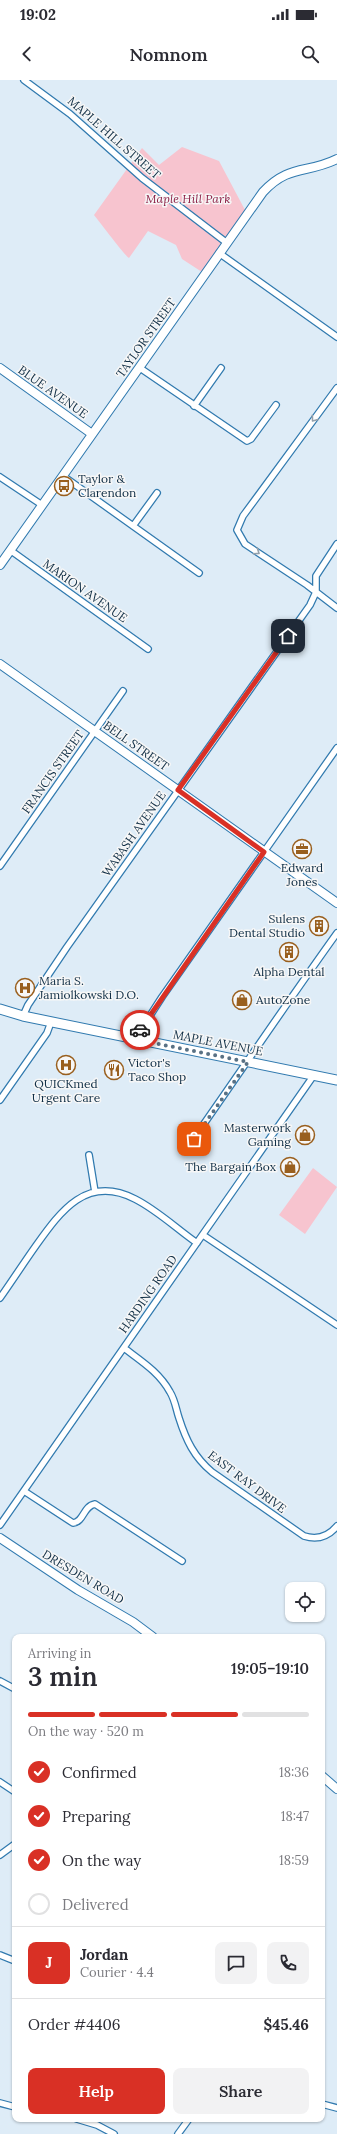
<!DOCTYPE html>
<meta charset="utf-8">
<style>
:root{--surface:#fff;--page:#f2f2f3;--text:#2b2b33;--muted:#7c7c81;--line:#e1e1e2;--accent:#d93025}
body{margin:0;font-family:Lora,serif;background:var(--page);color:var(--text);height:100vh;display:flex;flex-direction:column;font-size:15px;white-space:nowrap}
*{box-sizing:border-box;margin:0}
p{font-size:13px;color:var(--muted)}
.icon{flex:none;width:22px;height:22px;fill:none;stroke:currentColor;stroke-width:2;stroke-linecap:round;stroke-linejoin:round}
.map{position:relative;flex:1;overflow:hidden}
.side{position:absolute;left:12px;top:1554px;width:313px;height:488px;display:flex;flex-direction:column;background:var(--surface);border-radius:8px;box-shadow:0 1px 3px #0004}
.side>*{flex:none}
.buttons{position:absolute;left:285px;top:1502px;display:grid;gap:8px}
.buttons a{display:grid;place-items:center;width:40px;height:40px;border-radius:8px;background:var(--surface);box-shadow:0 1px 3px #0004;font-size:20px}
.pin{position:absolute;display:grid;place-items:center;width:34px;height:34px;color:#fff;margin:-17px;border-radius:8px;box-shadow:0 2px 6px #0006}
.courier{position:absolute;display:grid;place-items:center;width:40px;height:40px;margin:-20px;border:3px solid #d93025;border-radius:50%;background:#fff;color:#222;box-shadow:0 1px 5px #0007}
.head em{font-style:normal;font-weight:600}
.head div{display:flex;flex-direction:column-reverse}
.head{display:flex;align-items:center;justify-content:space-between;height:68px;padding:0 16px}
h1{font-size:26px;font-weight:600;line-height:30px}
.bar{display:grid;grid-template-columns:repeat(4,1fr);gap:6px 4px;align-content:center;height:48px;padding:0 16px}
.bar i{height:5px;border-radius:3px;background:var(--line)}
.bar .on{background:var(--accent)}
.bar p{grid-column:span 4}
.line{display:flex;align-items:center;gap:10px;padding:0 16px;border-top:1px solid var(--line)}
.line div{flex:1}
.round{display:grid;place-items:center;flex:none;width:42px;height:42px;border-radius:8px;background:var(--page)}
ol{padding:0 16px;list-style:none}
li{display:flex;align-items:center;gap:12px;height:44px}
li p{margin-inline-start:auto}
li .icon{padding:4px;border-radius:50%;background:var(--accent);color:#fff;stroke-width:4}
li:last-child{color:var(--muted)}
li i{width:22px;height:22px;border:2px solid var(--line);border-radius:50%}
.action{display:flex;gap:8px;margin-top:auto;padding:8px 16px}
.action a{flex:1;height:46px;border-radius:8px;background:var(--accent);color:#fff;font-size:16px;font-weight:600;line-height:46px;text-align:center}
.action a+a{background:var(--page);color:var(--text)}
.status{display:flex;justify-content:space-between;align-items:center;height:28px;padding:0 20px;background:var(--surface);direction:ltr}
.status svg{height:11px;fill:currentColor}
header{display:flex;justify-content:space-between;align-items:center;height:52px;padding:0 16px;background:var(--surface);font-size:18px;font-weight:600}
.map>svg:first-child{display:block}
.green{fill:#f7c4cf}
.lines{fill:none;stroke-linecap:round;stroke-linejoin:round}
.street-casing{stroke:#317aaf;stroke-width:8}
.secondary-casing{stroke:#317aaf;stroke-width:10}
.primary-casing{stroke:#317aaf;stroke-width:11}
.street{stroke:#fff;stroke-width:5.5}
.secondary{stroke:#fff;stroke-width:8}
.primary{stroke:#fff;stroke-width:9}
.oneway{stroke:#94a1ac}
.done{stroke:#597184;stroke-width:4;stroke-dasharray:0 7.2}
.route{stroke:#d93025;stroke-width:5}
.labels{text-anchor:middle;stroke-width:3;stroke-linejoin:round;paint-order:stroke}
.street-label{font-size:12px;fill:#112f46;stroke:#f7f7f7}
.park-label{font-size:12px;font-style:italic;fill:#8c2147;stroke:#f7f7f7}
.poi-label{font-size:12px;fill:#112f46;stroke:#f7f7f7;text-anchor:start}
</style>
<div class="status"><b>19:02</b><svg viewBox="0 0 49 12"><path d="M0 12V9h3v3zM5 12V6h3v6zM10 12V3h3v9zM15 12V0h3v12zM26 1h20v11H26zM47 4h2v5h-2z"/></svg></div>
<header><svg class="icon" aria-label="back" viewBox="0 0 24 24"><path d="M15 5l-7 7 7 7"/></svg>Nomnom<svg class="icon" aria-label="search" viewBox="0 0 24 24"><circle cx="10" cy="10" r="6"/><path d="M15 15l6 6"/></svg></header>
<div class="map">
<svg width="337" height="2054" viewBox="0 0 337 2054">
<rect width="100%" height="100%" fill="#deecf7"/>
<!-- green -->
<path class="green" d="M182,67L219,81L245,130L202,192L182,179L176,165L148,151L129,178C125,176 100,142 94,135L142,68L159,85Z
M313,1088L337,1107L305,1154L279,1135Z"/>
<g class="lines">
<defs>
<path id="street" d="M24,0L70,34L142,98L227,163
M219,173L337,257
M140,288L247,361L251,359L276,325
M337,308L243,436L237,450L245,464L307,505L337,528
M194,326L221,288
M63,396L199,493
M0,397L42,425
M133,446L157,413
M10,470L148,569
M0,786L123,611
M23,936L28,925L67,867L310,525L316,512V496L337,464
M135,959L162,917L337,668
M0,1020L47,953L51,942
M187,1068C237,997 286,924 337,853
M89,1075L95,1112
M203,1155L337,1245
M0,1218C12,1201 23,1184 35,1167C60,1132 86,1094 135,1119C157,1130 177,1149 197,1163
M124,1268C141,1281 159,1292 170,1312C175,1320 176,1329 179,1338C186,1360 194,1377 212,1392L304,1456C317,1460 328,1457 337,1446
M24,1411L73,1443C84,1442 83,1426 95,1424L182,1481
M0,1445L314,995
M0,1601L15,1609
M0,1702L15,1712
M0,1775L15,1764
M0,1875L15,1881
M0,2023L15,2027
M322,2024L337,2028
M77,2039L97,2045L114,2054
M178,2054L189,2039"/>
<path id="secondary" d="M0,288L92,354
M0,485L263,112C289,84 307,94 337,79
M0,584L337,823
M0,1458L78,1510L133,1542L153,1557
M322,1696L337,1709"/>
<path id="primary" d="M0,929L23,936L337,1000"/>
</defs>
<!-- street casing -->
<use href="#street" class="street-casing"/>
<!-- secondary casing -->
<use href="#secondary" class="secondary-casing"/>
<!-- primary casing -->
<use href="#primary" class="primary-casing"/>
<!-- street -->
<use href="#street" class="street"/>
<!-- secondary -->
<use href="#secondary" class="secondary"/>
<!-- primary -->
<use href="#primary" class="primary"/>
</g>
<!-- one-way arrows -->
<defs><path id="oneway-chevron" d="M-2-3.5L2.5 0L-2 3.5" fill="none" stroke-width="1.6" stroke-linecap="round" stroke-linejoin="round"/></defs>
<g class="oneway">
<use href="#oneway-chevron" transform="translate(314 339) rotate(126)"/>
<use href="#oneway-chevron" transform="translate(257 472) rotate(34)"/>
</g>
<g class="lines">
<!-- done -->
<path class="done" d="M140,950L134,959L248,982L194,1059"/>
<!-- route -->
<path class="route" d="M140,950L264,772L178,710L288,556"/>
</g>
<!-- icons -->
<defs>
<symbol id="bus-ring" viewBox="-11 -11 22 22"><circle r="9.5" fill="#f7f7f7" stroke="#995f1e" stroke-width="1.5"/><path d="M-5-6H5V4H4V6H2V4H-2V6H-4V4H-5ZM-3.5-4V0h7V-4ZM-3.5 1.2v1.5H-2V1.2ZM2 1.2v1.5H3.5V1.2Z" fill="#995f1e"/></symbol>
<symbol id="office-ring" viewBox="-11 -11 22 22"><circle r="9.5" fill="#f7f7f7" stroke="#995f1e" stroke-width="1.5"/><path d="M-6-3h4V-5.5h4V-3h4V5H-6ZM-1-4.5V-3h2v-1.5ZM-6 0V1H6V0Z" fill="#995f1e"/></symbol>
<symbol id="building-ring" viewBox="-11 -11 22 22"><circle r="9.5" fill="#f7f7f7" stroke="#995f1e" stroke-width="1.5"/><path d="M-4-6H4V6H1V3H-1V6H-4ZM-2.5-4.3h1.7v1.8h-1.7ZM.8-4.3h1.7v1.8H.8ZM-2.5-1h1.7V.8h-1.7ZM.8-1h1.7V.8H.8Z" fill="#995f1e"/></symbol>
<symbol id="hospital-ring" viewBox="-11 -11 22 22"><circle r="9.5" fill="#f7f7f7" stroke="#995f1e" stroke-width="1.5"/><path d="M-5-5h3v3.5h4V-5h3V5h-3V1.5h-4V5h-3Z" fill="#995f1e"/></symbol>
<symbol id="shop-ring" viewBox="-11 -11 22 22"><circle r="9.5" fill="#f7f7f7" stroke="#995f1e" stroke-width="1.5"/><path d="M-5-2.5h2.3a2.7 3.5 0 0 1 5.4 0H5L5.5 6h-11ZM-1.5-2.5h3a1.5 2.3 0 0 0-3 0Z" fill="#995f1e"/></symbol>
<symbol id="restaurant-ring" viewBox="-11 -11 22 22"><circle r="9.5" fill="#f7f7f7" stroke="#995f1e" stroke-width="1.5"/><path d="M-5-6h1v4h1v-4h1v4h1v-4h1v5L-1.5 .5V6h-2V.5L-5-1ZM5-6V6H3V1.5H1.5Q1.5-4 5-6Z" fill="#995f1e"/></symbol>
</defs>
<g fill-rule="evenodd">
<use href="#bus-ring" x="53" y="395" width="22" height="22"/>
<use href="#office-ring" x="291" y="758" width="22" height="22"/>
<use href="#building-ring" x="308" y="835" width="22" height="22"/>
<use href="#building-ring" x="278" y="861" width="22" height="22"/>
<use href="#hospital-ring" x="14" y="897" width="22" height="22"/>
<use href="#shop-ring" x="231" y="909" width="22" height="22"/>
<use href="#hospital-ring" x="55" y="974" width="22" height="22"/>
<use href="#restaurant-ring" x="103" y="979" width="22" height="22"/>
<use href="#shop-ring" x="294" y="1044" width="22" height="22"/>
<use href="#shop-ring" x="279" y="1076" width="22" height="22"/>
</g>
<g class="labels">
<!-- street labels -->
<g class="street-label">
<text transform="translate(114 58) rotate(41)" y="4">MAPLE HILL STREET</text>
<text transform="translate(146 258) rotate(-55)" y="4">TAYLOR STREET</text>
<text transform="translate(53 312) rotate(35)" y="4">BLUE AVENUE</text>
<text transform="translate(85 511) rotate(35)" y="4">MARION AVENUE</text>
<text transform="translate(136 666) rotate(35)" y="4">BELL STREET</text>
<text transform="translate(53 692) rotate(-55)" y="4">FRANCIS STREET</text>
<text transform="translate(134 754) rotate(-55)" y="4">WABASH AVENUE</text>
<text transform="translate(218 963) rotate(11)" y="4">MAPLE AVENUE</text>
<text transform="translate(148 1214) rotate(-55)" y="4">HARDING ROAD</text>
<text transform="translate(247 1402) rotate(37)" y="4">EAST RAY DRIVE</text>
<text transform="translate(83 1497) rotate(31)" y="4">DRESDEN ROAD</text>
</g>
<!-- park labels -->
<g class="park-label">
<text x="188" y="123">Maple Hill Park</text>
</g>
<!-- poi labels -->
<g class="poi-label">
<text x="78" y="403">Taylor &amp;<tspan x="78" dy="14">Clarendon</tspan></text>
<text x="302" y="792" text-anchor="middle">Edward<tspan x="302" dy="14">Jones</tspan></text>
<text x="305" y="843" text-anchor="end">Sulens<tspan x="305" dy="14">Dental Studio</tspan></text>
<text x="289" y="896" text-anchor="middle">Alpha Dental</text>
<text x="39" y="905">Maria S.<tspan x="39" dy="14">Jamiolkowski D.O.</tspan></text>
<text x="256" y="924">AutoZone</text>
<text x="128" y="987">Victor's<tspan x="128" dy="14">Taco Shop</tspan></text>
<text x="66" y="1008" text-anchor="middle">QUICKmed<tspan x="66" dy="14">Urgent Care</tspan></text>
<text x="291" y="1052" text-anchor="end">Masterwork<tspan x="291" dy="14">Gaming</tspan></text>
<text x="276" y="1091" text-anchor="end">The Bargain Box</text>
</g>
</g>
</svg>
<div class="buttons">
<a><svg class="icon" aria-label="locate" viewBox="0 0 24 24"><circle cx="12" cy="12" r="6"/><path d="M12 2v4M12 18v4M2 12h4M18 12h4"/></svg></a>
</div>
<div class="pin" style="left:194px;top:1059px;background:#ea580c"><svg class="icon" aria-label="bag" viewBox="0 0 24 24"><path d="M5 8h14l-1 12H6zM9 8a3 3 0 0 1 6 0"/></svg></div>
<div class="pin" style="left:288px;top:556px;background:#1f2937"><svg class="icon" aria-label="home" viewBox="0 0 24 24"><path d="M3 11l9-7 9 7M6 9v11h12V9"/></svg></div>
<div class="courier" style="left:140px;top:950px"><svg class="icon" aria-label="car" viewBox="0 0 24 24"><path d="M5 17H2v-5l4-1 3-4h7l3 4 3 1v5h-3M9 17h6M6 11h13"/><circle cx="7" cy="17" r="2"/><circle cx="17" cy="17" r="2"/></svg></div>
<section class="side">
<div class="head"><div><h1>3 min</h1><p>Arriving in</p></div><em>19:05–19:10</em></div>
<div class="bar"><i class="on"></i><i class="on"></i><i class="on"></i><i></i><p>On the way · 520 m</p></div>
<ol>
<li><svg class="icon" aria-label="check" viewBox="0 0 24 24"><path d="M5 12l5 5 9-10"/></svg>Confirmed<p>18:36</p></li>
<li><svg class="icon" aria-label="check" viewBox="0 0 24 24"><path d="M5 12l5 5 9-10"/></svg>Preparing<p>18:47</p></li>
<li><svg class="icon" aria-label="check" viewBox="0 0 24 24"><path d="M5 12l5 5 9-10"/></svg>On the way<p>18:59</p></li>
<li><i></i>Delivered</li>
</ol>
<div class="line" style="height:72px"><b class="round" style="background:var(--accent);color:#fff">J</b><div><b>Jordan</b><p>Courier · 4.4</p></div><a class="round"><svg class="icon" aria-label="chat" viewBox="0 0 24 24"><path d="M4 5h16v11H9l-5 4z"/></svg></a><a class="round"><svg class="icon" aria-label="phone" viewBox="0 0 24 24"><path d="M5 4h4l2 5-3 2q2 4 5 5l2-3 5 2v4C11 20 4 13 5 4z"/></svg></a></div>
<div class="line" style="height:52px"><div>Order #4406</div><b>$45.46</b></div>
<div class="action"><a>Help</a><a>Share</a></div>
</section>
</div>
